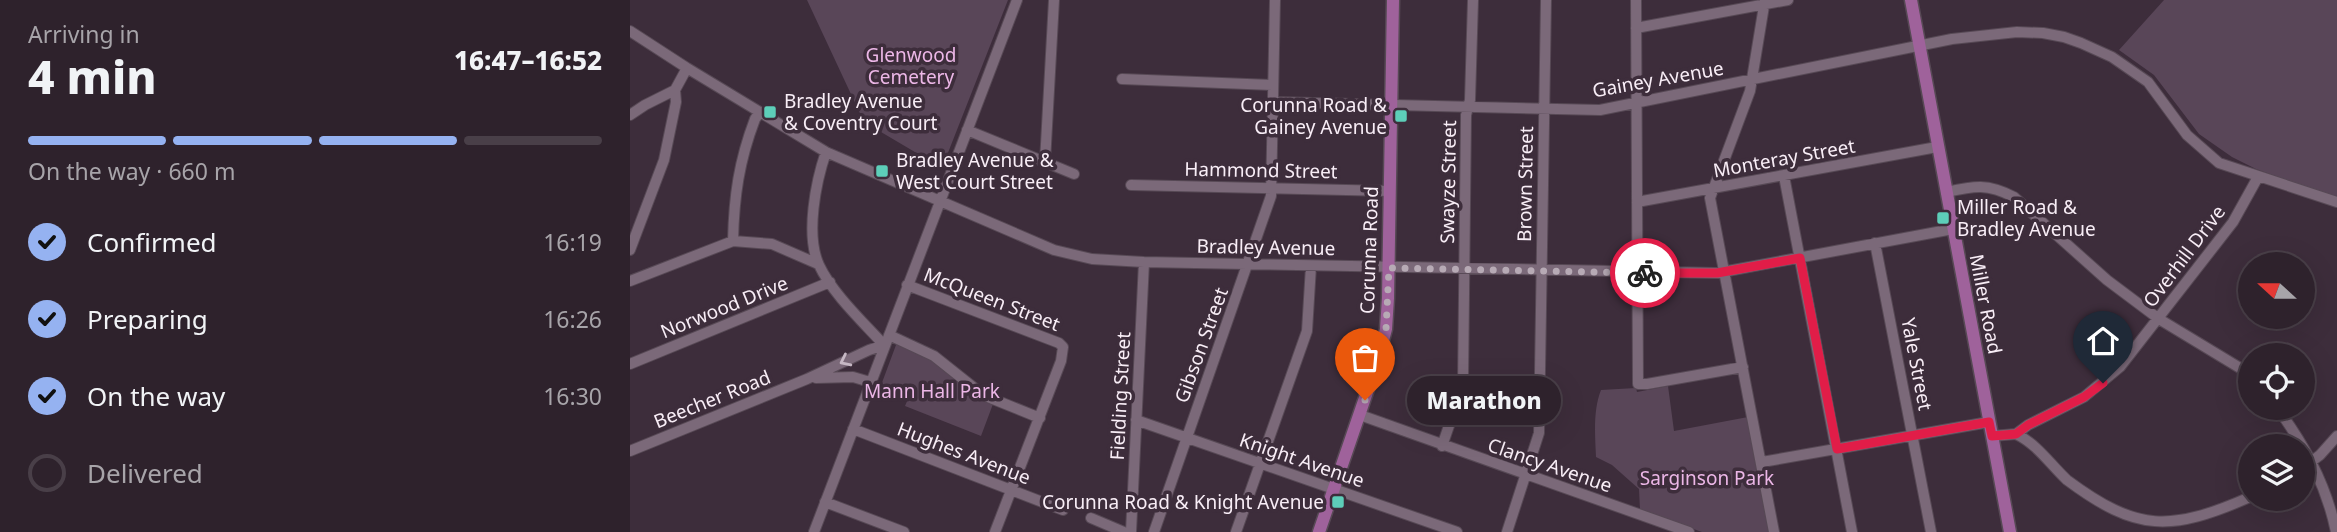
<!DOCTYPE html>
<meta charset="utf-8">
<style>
:root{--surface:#2e222c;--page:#3a2f38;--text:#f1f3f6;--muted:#a7a4a9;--line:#493f48;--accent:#95b2f1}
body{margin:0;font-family:"Noto Sans",sans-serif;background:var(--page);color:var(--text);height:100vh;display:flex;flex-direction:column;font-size:26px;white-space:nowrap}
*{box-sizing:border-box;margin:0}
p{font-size:23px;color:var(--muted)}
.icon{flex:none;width:38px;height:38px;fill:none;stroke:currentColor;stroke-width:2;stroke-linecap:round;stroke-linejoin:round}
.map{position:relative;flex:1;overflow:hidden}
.sheet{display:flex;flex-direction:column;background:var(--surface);width:630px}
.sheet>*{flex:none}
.needle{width:46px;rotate:291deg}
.buttons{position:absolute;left:1608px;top:252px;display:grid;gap:14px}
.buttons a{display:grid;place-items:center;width:77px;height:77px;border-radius:50%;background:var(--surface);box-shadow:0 7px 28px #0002,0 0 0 2px var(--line);font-size:35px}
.pin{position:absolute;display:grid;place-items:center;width:60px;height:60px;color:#fff;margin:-72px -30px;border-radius:50% 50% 50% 0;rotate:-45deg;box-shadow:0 0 7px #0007}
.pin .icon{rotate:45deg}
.courier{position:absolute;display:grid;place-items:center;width:70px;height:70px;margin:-35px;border:5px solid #e11d48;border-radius:50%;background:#fff;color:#222;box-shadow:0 2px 9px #0007}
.bubble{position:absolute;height:49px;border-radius:24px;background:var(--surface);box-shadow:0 7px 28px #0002,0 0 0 2px var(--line);font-size:23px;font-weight:800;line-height:49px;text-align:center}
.summary em{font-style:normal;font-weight:800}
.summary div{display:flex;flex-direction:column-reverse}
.summary{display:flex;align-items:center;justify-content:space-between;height:119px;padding:0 28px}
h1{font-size:46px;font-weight:800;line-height:52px}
.bar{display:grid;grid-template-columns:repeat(4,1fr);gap:10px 7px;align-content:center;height:84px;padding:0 28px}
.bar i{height:9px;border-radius:5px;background:var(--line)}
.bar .active{background:var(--accent)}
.bar p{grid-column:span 4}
ol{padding:0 28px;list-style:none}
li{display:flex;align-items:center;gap:21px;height:77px}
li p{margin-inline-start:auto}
li .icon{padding:7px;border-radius:50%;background:var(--accent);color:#111;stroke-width:4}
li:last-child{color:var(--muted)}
li i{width:38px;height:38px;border:4px solid var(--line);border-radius:50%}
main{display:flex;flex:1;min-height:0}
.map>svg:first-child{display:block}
.green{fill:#594658}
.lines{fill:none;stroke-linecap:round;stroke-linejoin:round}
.minor-casing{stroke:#574955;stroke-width:12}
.major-casing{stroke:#574955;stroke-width:15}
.minor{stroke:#7b6979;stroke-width:10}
.major{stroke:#9f629b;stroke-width:12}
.oneway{stroke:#c6b8c4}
.done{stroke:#b7aab5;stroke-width:7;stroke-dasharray:0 12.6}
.route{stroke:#e11d48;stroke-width:9}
.poi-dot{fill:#5dceb9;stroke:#3d2d3b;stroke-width:2.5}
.labels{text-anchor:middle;stroke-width:7;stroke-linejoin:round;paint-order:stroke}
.park-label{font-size:19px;fill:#ecb7e7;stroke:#3d2d3b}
.street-label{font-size:19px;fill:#f8edf6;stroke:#3d2d3b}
.poi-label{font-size:19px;fill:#f8edf6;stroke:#3d2d3b;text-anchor:start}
</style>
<main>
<section class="sheet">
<div class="summary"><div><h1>4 min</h1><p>Arriving in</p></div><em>16:47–16:52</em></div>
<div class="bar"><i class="active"></i><i class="active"></i><i class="active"></i><i></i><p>On the way · 660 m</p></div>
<ol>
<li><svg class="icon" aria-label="check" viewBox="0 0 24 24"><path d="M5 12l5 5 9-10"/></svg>Confirmed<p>16:19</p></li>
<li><svg class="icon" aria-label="check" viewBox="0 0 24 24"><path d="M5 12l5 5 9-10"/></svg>Preparing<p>16:26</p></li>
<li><svg class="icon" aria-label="check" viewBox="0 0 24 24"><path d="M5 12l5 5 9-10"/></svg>On the way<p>16:30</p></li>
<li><i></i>Delivered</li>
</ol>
</section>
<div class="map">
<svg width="1707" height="532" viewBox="0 0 1707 532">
<rect width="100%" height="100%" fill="#3d2d3b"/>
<!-- green -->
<path class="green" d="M177,0H378L312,168L234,122Z
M1534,0H1707V198L1626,169L1602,157L1569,134L1524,75L1489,50Z
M269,344L303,361L352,400L363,404L351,436L275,406L278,399L250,388L266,345Z
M1038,386L1044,431L1118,417L1140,532H1072L1010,510L1009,489L982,465L966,457C965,435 963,410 971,390L1006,388L1007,392Z"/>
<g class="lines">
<defs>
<path id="minor" d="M1006,0L1008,384H1017L1113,367
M1135,0L1120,91L1080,198L1144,532
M1006,28L1158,0
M0,31L57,68L196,152L424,250L462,259L514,262L1087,273L1323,229
M492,79L643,85
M643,102L970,110L1322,39L1387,32L1413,33L1434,37L1451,43L1482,57L1518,82L1557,135L1589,163L1707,202
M0,115L15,105L45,90
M337,130L444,174
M415,162L424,0
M1154,176L1222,532
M501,185L760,191
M1316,192C1344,186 1357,183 1384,197L1477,280L1529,319L1610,368L1620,378
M1007,202L1307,147
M103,241C104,196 109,161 125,119L130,112
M1245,243L1301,532
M0,250L34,160L46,102L45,90L57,68
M0,281L103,241L142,244L188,264
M277,285L429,343L433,347L431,361L365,532
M259,335L304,356L353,395L410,418
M0,364L200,282
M186,378L223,377L240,382
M1647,408C1675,445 1697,487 1706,532
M730,415L1059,532
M506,420L827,532
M223,429L433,510
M1386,434C1407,444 1420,464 1437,480C1507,532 1540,532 1620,497
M1362,436L1386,434L1398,425L1454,397L1490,367L1603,222L1628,177
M812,446L833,385L836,115L840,100L843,0
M0,451L177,379L239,350L254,345C233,322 202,293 189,265C175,235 186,181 196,152
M1132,462L1359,422
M1673,468L1690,455L1707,436
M195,502L274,532
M461,518L494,532
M184,532L387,0
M501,532L514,262
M524,532L641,196L645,0
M606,532L677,331L681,266
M877,532L909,433L916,0"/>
<path id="major" d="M1281,0L1380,532
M689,532L748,360L756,329L758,298L763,0"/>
</defs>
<!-- minor casing -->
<use href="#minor" class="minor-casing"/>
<!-- major casing -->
<use href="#major" class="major-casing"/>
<!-- minor -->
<use href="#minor" class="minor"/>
<!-- major -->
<use href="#major" class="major"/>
</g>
<!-- one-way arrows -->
<defs><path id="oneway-chevron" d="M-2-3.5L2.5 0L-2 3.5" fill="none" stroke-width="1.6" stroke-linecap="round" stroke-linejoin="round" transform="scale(1.75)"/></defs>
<use class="oneway" href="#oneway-chevron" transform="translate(215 361) rotate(154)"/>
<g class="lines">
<!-- done -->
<path class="done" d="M735,400L748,360L756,329L759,268L1015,273"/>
<!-- route -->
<path class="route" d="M1015,273H1087L1170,258L1207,449L1359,422L1362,436L1386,434L1398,425L1454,397L1473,383"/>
</g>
<!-- markers -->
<g class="poi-dot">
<rect x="133" y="105" width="14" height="14" rx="3.5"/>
<rect x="764" y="109" width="14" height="14" rx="3.5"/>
<rect x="245" y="164" width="14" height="14" rx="3.5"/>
<rect x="1306" y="211" width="14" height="14" rx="3.5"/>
<rect x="701" y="495" width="14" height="14" rx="3.5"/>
</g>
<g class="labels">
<!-- park labels -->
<g class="park-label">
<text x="281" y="62">Glenwood<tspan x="281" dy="22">Cemetery</tspan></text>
<text x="302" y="398">Mann Hall Park</text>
<text x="1077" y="485">Sarginson Park</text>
</g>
<!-- street labels -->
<g class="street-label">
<text transform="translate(1028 79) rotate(-10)" y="7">Gainey Avenue</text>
<text transform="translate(1154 158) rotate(-10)" y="7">Monteray Street</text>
<text transform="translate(631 170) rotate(1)" y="7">Hammond Street</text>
<text transform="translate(818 182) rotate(-89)" y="7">Swayze Street</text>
<text transform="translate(895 184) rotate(-89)" y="7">Brown Street</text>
<text transform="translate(636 247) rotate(1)" y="7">Bradley Avenue</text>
<text transform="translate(739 250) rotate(-88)" y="7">Corunna Road</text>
<text transform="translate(1554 256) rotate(-53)" y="7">Overhill Drive</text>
<text transform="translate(362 299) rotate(21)" y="7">McQueen Street</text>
<text transform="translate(1356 304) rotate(79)" y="7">Miller Road</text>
<text transform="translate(94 307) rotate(-22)" y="7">Norwood Drive</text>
<text transform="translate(571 345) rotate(-70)" y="7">Gibson Street</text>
<text transform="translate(1287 364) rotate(79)" y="7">Yale Street</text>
<text transform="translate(490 396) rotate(-87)" y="7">Fielding Street</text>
<text transform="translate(82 399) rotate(-22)" y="7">Beecher Road</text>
<text transform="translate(334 453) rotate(21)" y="7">Hughes Avenue</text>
<text transform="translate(672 460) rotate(19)" y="7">Knight Avenue</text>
<text transform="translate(920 465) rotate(19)" y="7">Clancy Avenue</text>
</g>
<!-- poi labels -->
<g class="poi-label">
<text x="154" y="108">Bradley Avenue<tspan x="154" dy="22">&amp; Coventry Court</tspan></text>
<text x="757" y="112" text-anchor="end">Corunna Road &amp;<tspan x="757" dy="22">Gainey Avenue</tspan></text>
<text x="266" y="167">Bradley Avenue &amp;<tspan x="266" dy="22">West Court Street</tspan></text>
<text x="1327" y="214">Miller Road &amp;<tspan x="1327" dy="22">Bradley Avenue</tspan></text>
<text x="694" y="509" text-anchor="end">Corunna Road &amp; Knight Avenue</text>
</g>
</g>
</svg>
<div class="buttons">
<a><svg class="needle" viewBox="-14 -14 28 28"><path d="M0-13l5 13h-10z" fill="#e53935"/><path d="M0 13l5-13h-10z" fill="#a7a4a9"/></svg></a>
<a><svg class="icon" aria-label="locate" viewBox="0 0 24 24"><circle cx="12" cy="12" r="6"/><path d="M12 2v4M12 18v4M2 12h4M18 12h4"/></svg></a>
<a><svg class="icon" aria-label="layers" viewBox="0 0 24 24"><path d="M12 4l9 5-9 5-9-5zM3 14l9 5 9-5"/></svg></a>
</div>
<div class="pin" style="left:735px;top:400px;background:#ea580c"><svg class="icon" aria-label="bag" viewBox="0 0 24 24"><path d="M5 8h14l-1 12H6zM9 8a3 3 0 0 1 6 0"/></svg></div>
<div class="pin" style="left:1473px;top:383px;background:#1f2937"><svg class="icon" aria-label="home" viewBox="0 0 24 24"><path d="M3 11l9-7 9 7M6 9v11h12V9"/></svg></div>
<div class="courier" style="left:1015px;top:273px"><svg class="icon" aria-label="bike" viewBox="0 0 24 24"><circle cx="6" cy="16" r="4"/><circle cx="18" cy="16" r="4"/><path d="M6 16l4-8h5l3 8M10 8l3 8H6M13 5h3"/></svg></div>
<div class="bubble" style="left:777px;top:376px;width:154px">Marathon</div>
</div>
</main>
